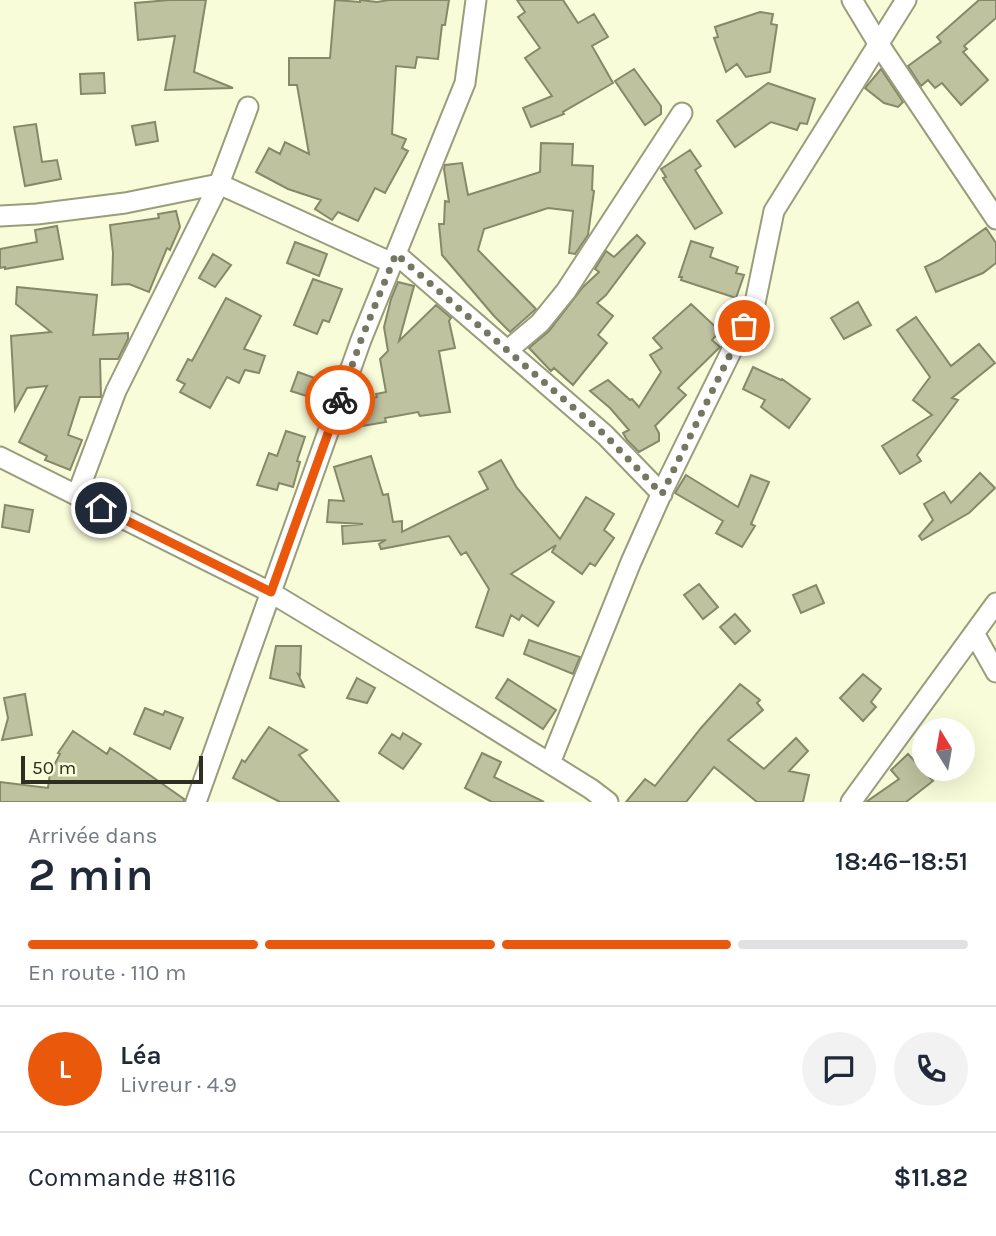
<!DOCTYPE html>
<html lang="fr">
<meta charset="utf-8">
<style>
:root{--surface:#fff;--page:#f2f2f3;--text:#1f2937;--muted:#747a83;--line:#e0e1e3;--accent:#ea580c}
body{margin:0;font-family:Karla,sans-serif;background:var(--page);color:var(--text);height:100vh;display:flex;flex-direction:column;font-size:26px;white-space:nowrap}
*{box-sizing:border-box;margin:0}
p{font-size:23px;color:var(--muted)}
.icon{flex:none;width:38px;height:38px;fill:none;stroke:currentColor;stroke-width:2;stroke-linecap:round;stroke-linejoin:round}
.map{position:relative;height:802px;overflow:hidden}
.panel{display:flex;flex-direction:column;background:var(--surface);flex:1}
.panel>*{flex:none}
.needle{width:46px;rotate:349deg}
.fabs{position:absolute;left:912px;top:718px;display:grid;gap:14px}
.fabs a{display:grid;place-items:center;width:63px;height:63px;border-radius:50%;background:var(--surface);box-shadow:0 7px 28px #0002;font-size:35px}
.scale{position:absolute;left:21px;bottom:18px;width:182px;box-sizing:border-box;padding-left:7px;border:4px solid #2e2f22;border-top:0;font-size:19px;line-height:24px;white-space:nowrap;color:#2e2f22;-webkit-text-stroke:5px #f8fcd8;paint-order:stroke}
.pin{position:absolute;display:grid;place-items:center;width:60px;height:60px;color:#fff;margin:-30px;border:4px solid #fff;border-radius:50%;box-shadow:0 2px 7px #0007}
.courier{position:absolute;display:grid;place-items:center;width:70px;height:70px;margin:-35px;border:5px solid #ea580c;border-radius:50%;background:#fff;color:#222;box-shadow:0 2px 9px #0007}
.headline em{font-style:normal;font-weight:600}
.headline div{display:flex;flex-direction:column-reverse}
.headline{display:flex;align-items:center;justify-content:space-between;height:119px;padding:0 28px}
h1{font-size:46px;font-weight:600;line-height:52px}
.bar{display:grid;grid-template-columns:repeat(4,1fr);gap:10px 7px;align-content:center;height:84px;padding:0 28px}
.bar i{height:9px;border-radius:5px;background:var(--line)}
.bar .active{background:var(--accent)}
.bar p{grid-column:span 4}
.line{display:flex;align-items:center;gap:18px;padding:0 28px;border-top:2px solid var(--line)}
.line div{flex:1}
.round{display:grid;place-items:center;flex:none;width:74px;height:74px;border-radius:37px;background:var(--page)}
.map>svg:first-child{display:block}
.building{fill:#bec29f;stroke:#868968;stroke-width:2}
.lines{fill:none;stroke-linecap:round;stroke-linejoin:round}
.minor-casing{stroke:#999d7b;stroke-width:23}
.minor{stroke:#fff;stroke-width:19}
.done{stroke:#757762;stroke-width:7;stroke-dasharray:0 12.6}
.route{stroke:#ea580c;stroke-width:9}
</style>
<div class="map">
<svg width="996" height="802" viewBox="0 0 996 802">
<rect width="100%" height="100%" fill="#f8fcd8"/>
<!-- building -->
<path class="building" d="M169,0H206L194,72L233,88L165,90L175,36L138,40L135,3Z
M335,0L360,2V0L377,2L389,0H449L445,25H442L438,59L417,57L415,68L396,66L392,134L406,139L402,148L408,151L385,193L375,188L358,221L338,212L332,220L315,209L321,200L288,189L256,172L269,148L280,154L285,142L309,154L297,85H289V58H330Z
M517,0H563L578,23L594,14L608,37L592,46L613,83L563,112L564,114L531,127L523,108L552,96L525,58L540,48L518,17L525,12Z
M979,0H996V18L964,46L967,49L963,52L988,80L961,105L942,83L935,88L928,80L921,86L908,66L941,42L937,37Z
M760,12L773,14L771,24L777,25L770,72L746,77L737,64L726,72L714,38L718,37L715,27Z
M634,69L661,106V114L645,125L615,81Z
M881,69L903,102L898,107L884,103L865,88Z
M104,73L105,93L81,94L80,74Z
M768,83L815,99L807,124L800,123L797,130L771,122L735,147L717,121Z
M155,122L158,141L136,145L132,126Z
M36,124L42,162L57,160L61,179L25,186L14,127Z
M541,143L573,144L572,165L593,166L592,190L594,191L588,235L575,254L569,253L573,211L548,208L484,229L478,250L536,309L510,332L494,316L442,255L439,224H444L445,201L449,202L444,169L445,165L462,163L468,195L540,172Z
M690,150L701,166L695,170L722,213L695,229L663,178L666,177L661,169Z
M176,211L180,227L170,250L167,248L149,292L129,284L112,285L113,253L110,225L159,218L158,214Z
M57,226L63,259L5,269V267L0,268V249L37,242L35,230Z
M986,228L996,243V263L983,273L936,292L925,267L940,260Z
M637,235L645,243L606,295L597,303L613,316L598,335L607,343L573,385L554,368L551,371L529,348L549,331L583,287L599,272L595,269L606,251L614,257Z
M691,241L713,248L710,257L738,267L736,273L744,275L736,298L681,280L682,277H679Z
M295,242L327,254L319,276L287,263Z
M213,254L231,265L215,287L199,278Z
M313,279L342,289L329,322L323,320L317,334L294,325Z
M398,282L414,286L399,341L436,305L451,318L449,321L455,348L439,351L450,412L420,416L418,412L385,418L386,422L350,428L348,414L352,402L377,397L376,394L386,392L380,359L388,351L384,327L391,299Z
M17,287L97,295L93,335L128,333V339L118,359H100L101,397H80L68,435L82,440L70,470L45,460L47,456L19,442L47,386L27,388L15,410L11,336L51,332L16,304Z
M226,298L261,316L244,349L265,356L259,373L245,370L239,383L227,377L210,408L180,392L185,384L177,380L188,359L192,361Z
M858,302L871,325L844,339L831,318Z
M691,304L720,331L712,340L720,347L678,388L686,395L655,426L659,433V441L639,452L627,440L623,433L629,430L610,408L590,391L608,380L630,400L632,399L639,407L661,372L650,355L662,348L653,338Z
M916,317L951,366L979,344L995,363L952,398L958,400L917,455L921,461L900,474L882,446L932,415L913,400L930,377L897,330Z
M753,367L781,380L782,379L810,399L789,428L761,407L765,400L743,389Z
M298,372L323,381L316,399L291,391Z
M286,431L305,437L297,461L300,462L293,487L279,483L277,490L257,485L269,453L277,456Z
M371,456L383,495L388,494L393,522L402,521V532L488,489L479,472L501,460L517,488L560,539L586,497L614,514L604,530L614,538L595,566L590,563L582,574L552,552L556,545L511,574L554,602L538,626L522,615L519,620L511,615L503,636L476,627L489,589L466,552L461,555L449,536L381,549L379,544L386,540L343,544L342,526L363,524L327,522L329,500L344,501L334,467Z
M980,473L995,488L969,513L922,540L919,536L933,520L924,504L944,492L951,503Z
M686,475L738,507L751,475L769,482L751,524L755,526L742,547L716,533L723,521L675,493Z
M5,505L33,510L29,532L2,527Z
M699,584L718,607L703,619L684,595Z
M816,585L824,603L801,613L793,595Z
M735,614L750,631L735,644L720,627Z
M529,640L580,657L573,674L524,654Z
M276,646H301L300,675L298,674L304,687L270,678Z
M863,674L881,689L871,702L876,707L863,721L840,698Z
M357,678L375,688L367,703L347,698Z
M508,679L556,710L543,729L496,698Z
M740,684L760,700L757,703L763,710L728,740L764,769L796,738L808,751L789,771L809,775L803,802H757L714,767L686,802H626L645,779L655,786L701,728Z
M25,694L32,735L2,740L8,718L4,698Z
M145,708L163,715L165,711L183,718L170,749L134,734Z
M269,727L307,750L299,755L339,802H280L233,778L242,760L245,762Z
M73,731L107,754L110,748L121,755L184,799V802H0V782L48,788L50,773L60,754L58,753Z
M403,733L421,744L403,769L379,753L392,734L400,739Z
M482,753L501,762L494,777L544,802H492L465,788Z
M908,754L933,781L906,802H866L899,779L891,770Z"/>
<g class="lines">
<defs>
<path id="minor" d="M852,0L878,43L996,219
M0,216L37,214L125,203L219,184L392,263
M396,254L605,435L662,494
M508,350L540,323L566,291L682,113
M0,457L270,592L419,682L591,789L608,802
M77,495L116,391L219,184L248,107
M974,633L996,672
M550,763L631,562L664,488L755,303L774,211L906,0
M196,802L361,340L465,83L476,0
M851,802L996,603"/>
</defs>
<!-- minor casing -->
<use href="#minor" class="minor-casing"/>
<!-- minor -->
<use href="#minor" class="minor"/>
</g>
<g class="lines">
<!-- done -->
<path class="done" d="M340,400L361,340L396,254L605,435L662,494L744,326"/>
<!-- route -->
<path class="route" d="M101,508L271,592L340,400"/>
</g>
</svg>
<div class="fabs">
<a><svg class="needle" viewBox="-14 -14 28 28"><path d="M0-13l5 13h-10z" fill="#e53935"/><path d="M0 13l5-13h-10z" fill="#747a83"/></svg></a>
</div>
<div class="scale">50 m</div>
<div class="pin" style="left:744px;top:326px;background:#ea580c"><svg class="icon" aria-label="bag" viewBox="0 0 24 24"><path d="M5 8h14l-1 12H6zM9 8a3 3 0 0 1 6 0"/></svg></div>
<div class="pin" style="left:101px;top:508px;background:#1f2937"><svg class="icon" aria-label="home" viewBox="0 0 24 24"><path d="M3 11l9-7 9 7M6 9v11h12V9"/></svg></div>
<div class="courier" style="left:340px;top:400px"><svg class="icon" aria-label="bike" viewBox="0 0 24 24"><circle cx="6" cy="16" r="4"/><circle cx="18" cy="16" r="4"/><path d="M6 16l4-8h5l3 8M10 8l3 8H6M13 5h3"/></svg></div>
</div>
<section class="panel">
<div class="headline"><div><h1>2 min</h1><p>Arrivée dans</p></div><em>18:46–18:51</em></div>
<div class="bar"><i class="active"></i><i class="active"></i><i class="active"></i><i></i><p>En route · 110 m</p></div>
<div class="line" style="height:126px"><b class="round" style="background:var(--accent);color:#fff">L</b><div><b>Léa</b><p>Livreur · 4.9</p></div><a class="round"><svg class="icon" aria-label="chat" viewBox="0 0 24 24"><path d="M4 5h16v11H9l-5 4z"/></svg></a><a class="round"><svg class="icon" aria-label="phone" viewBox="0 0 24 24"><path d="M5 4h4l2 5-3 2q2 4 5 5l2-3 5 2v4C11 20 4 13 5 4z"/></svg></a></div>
<div class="line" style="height:91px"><div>Commande #8116</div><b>$11.82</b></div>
</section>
